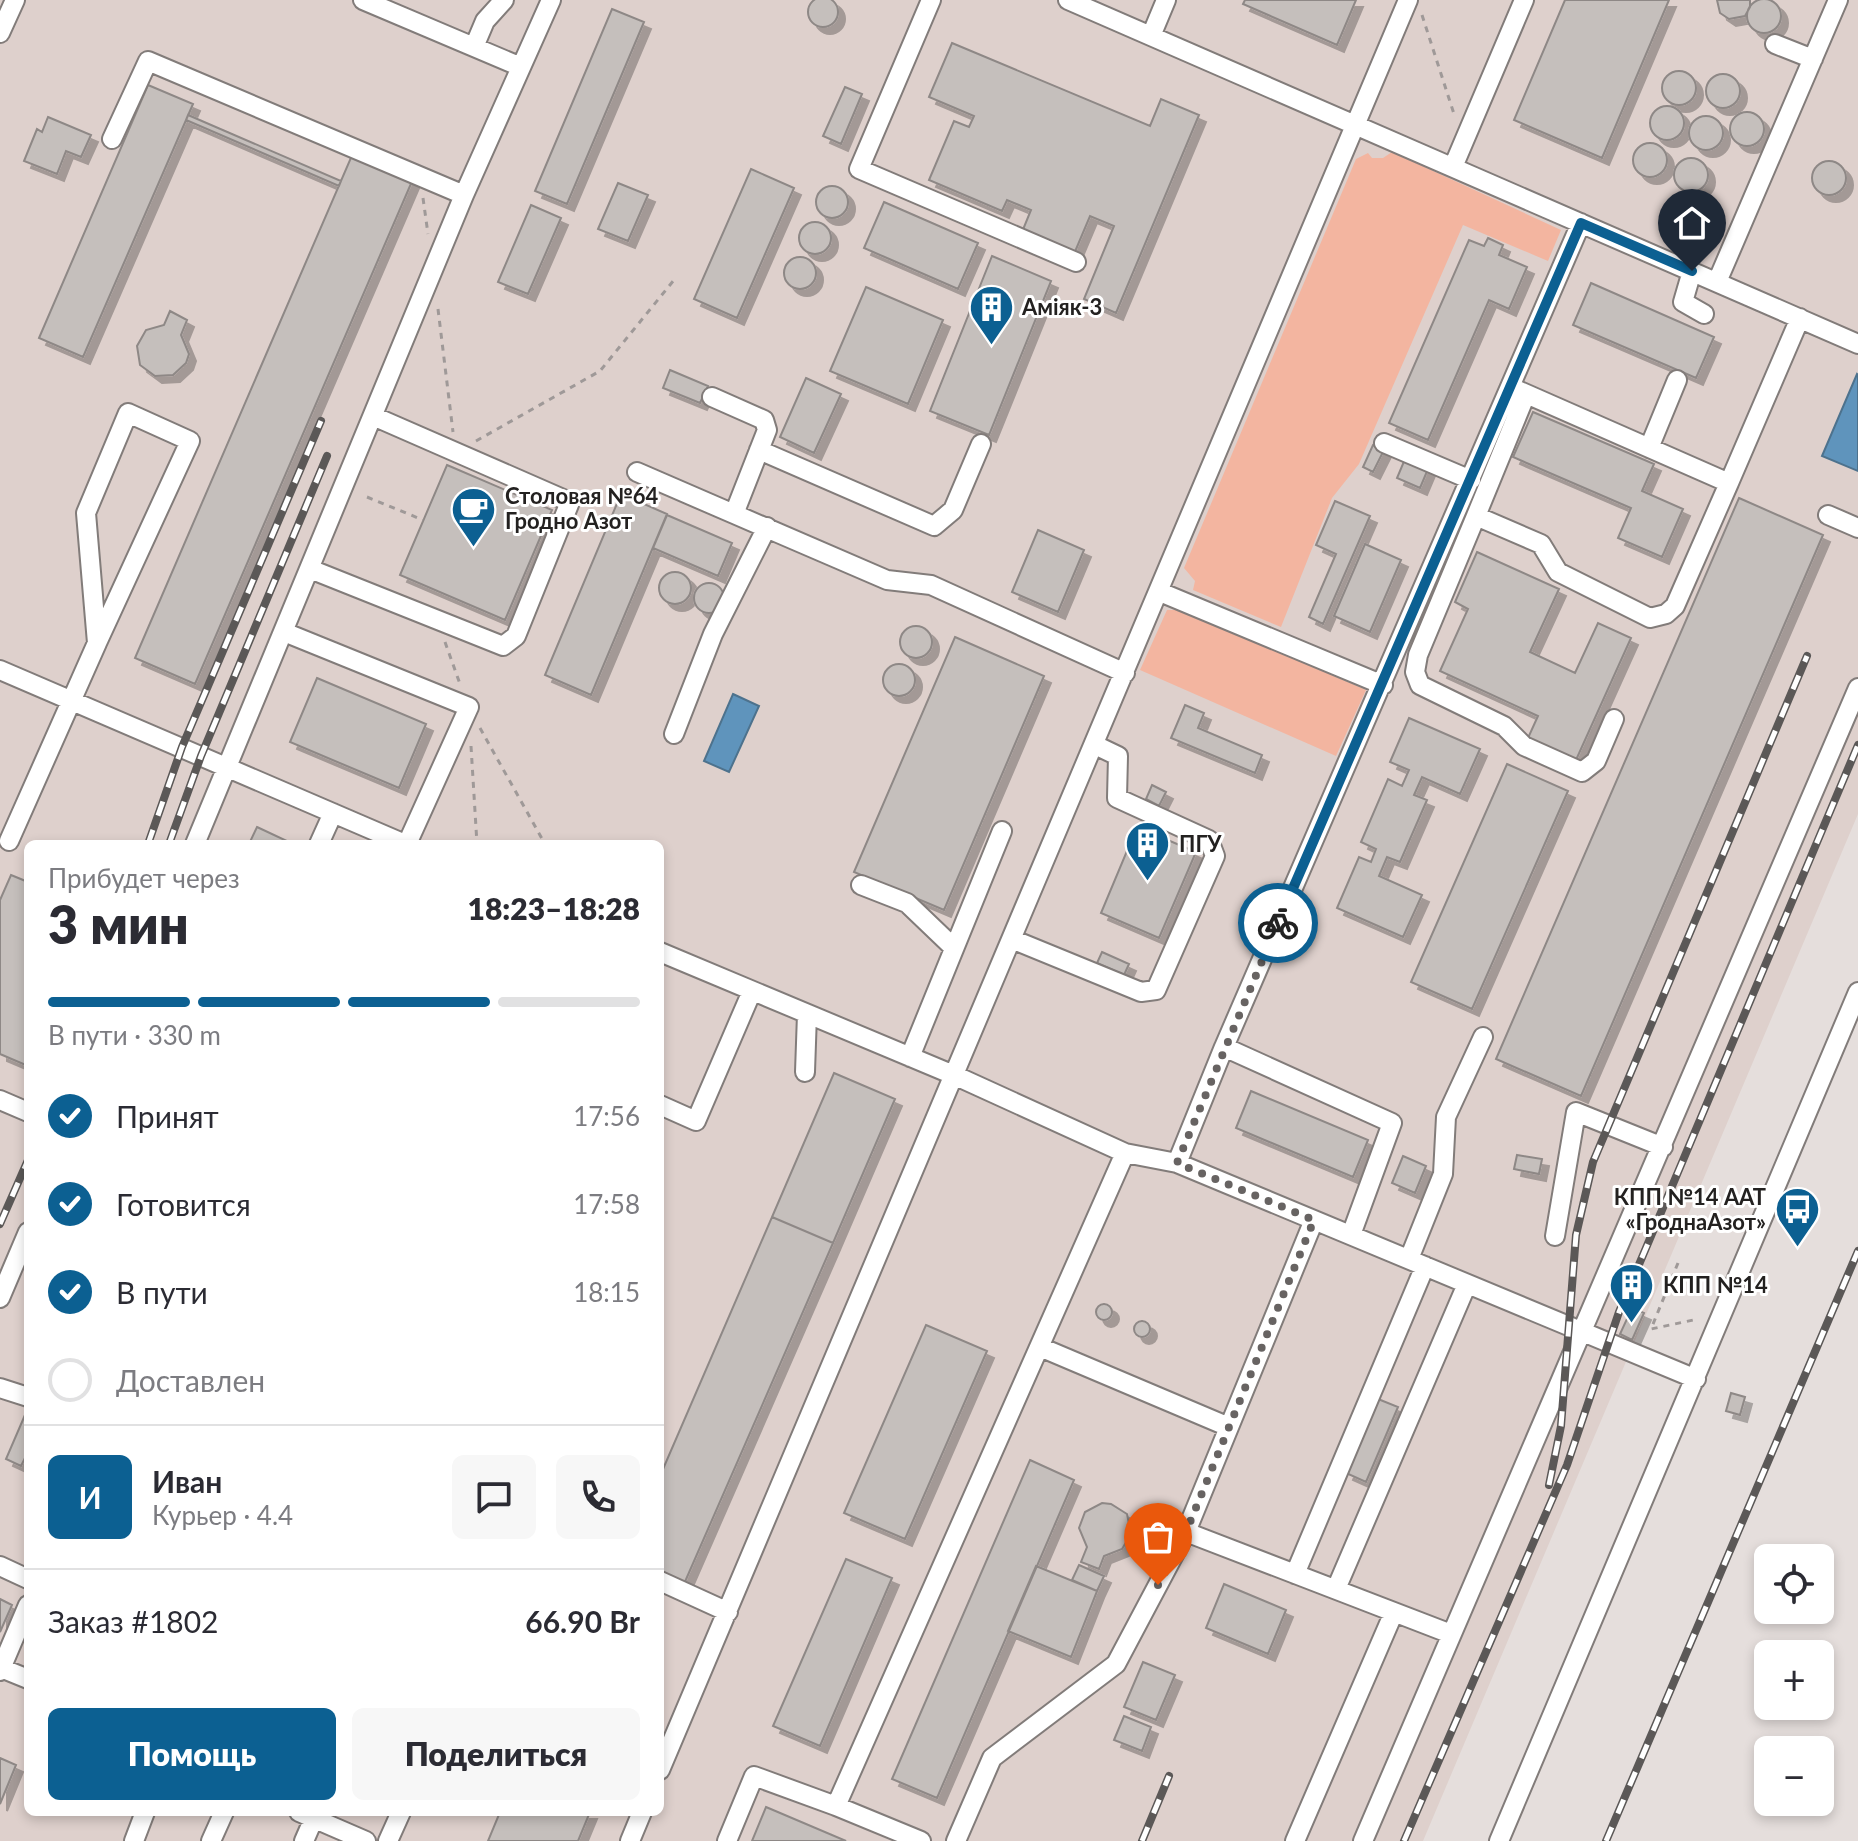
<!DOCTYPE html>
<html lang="ru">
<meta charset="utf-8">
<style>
:root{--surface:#fff;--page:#f7f7f7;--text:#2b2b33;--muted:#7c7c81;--line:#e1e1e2;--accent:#0c6092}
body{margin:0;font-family:Lato,sans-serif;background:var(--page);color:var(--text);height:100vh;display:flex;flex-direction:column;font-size:30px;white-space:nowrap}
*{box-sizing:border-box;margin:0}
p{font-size:26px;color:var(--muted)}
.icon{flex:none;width:44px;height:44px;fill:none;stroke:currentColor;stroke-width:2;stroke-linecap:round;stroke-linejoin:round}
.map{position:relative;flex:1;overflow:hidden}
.panel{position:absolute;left:24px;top:840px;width:640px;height:976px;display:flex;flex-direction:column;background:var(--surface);border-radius:12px;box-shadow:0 4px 12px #0003}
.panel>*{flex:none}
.controls{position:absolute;left:1754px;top:1544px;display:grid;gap:16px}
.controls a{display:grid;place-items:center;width:80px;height:80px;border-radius:12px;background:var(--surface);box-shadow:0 4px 12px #0003;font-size:40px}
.pin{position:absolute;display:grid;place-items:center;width:68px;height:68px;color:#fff;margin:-82px -34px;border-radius:50% 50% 50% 0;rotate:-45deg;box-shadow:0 0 8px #0007}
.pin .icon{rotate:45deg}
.courier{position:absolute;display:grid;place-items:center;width:80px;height:80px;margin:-40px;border:6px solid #0c6092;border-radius:50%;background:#fff;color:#222;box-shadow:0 2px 10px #0007}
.overview em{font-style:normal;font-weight:800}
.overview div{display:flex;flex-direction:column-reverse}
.overview{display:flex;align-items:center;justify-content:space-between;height:136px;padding:0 24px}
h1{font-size:52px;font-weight:800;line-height:60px}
.bar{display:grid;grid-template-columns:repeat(4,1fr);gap:12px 8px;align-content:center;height:96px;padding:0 24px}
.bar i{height:10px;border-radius:6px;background:var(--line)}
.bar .current{background:var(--accent)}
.bar p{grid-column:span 4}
.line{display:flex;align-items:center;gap:20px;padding:0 24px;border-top:2px solid var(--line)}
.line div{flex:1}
.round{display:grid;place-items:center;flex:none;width:84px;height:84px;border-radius:12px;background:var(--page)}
ol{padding:0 24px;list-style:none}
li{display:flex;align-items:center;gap:24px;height:88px}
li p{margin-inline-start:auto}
li .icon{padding:8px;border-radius:50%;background:var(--accent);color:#fff;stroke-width:4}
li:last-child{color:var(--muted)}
li i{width:44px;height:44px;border:4px solid var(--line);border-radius:50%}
.action{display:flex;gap:16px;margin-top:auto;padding:16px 24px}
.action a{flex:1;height:92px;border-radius:12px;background:var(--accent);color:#fff;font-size:32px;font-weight:800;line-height:92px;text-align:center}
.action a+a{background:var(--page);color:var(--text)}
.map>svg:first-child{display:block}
.built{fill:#ded0cc;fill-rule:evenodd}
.green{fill:#f3b5a0}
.water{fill:#5f94bc;stroke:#4d728d;stroke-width:2}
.building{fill:#c5bfbc;stroke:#8e8886;stroke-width:2;filter:url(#shadow)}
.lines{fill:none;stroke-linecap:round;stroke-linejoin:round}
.minor-casing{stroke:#827c7a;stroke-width:22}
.path{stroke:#9f9998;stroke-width:3;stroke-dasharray:6 6;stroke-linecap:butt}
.minor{stroke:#fff;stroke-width:18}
.rail-casing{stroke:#5b5857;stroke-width:8}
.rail{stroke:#fff;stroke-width:5;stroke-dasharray:15;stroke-linecap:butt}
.done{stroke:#676362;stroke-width:8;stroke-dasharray:0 14.4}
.route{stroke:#0c6092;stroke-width:10}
.labels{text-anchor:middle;stroke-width:6;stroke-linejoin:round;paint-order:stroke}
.poi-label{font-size:22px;font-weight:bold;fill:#232120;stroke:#fff;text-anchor:start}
</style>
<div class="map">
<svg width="1858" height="1841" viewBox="0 0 1858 1841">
<defs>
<filter id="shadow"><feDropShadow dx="7" dy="7" stdDeviation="0" flood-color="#0004"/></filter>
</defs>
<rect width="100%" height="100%" fill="#e5dedc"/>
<!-- built -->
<path class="built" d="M0,0H1858V814L1423,1841H0ZM28,844H660V1812H28Z"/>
<!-- green -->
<path class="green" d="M1392,152L1561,230L1548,261L1463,225L1359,464L1332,498L1281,627L1193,590L1195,581L1184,568L1356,159L1368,153L1372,158H1383Z
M1167,610H1183L1366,690L1336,756L1140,670Z"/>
<!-- water -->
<path class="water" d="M1857,374L1858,375V471L1822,456Z
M733,694L759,706L729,772L704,761Z"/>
<!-- building -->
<path class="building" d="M808 12a15 15 0 1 1 30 0a15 15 0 1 1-30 0Z
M1747 16a17 17 0 1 1 34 0a17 17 0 1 1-34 0Z
M1245,0H1356L1337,45L1243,4Z
M1565,0H1669L1602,158L1514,120Z
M1717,0H1750V7L1745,16L1729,19L1720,13Z
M612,9L644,22L567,204L535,191Z
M952,43L1150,126L1161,99L1199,115L1116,313L1084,299L1114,226L1090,216L1074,254L1022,232L1031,210L1007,200L1002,211L929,180L954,121L969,127L974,116L929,97Z
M1662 88a17 17 0 1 1 34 0a17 17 0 1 1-34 0Z
M1706 91a17 17 0 1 1 34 0a17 17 0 1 1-34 0Z
M148,85L193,104L83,357L39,338Z
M845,87L862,94L841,144L823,136Z
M1650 123a17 17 0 1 1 34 0a17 17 0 1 1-34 0Z
M1730 129a17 17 0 1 1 34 0a17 17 0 1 1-34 0Z
M188,115L341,181L339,186L186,120Z
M1689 133a17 17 0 1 1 34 0a17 17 0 1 1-34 0Z
M48,117L91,135L81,157L66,151L57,174L24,161L37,129L42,132Z
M1633 160a17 17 0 1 1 34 0a17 17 0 1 1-34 0Z
M353,153L413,179L195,684L135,658Z
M1674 175a17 17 0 1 1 34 0a17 17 0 1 1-34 0Z
M1812 178a17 17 0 1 1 34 0a17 17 0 1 1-34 0Z
M751,169L794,188L737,318L694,299Z
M618,183L648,195L628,241L598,229Z
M816 202a16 16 0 1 1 32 0a16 16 0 1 1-32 0Z
M884,202L978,243L958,289L864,248Z
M531,205L561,218L528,294L498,282Z
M799 238a16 16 0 1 1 32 0a16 16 0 1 1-32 0Z
M1488,238L1503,245L1499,255L1527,267L1509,309L1489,300L1428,440L1389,423L1469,240L1484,246Z
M992,256L1051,281L989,435L930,411Z
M784 273a16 16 0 1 1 32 0a16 16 0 1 1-32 0Z
M1591,283L1714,337L1696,378L1573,325Z
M866,287L943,320L908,404L830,371Z
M170,311L187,320L181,335L189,354L186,363L173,375L155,376L140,365L137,346L146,330L164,325Z
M670,370L708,386L700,403L663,388Z
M806,378L841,394L814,453L780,437Z
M1533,412L1654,464L1642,491L1683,509L1662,557L1618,538L1631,508L1513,457Z
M1373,445L1384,450L1373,472L1363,467Z
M1405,459L1428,469L1420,488L1397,478Z
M447,465L552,510L505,620L400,575Z
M621,494L667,514L591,695L545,675Z
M1739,498L1823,535L1581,1096L1496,1059Z
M1335,501L1370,516L1323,624L1309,617L1336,554L1316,545Z
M667,515L732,543L718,576L653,548Z
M1038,530L1084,550L1058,612L1012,592Z
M1365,544L1401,560L1370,632L1334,616Z
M1477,552L1559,589L1530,652L1575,673L1598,623L1631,638L1576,760L1528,738L1538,716L1440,671L1468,609L1455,602Z
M659 588a16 16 0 1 1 32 0a16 16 0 1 1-32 0Z
M694 598a15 15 0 1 1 30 0a15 15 0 1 1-30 0Z
M900 642a16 16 0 1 1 32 0a16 16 0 1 1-32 0Z
M955,637L1044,676L944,910L854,872Z
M883 680a16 16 0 1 1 32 0a16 16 0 1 1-32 0Z
M317,678L426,724L399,788L290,742Z
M1185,705L1204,713L1198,728L1262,755L1255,773L1171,738Z
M1409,718L1480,749L1460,794L1422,777L1414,795L1427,800L1400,862L1387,857L1379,876L1422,895L1403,937L1337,908L1359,857L1371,862L1376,849L1361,842L1388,779L1402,786L1409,770L1390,762Z
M1507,764L1568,791L1472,1009L1411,982Z
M1152,785L1166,792L1159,806L1146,799Z
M257,827L287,841L286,844H249Z
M1137,827L1196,852L1159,938L1101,913Z
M11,875L28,882V1066L0,1054V900Z
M1102,952L1129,964L1124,975L1097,963Z
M834,1073L895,1099L833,1243L772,1217Z
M1251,1091L1368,1140L1353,1177L1236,1128Z
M1517,1155L1542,1159L1539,1174L1514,1169Z
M1403,1156L1426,1166L1415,1193L1392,1183Z
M772,1217L833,1243L684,1584L660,1574V1476Z
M1096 1312a8 8 0 1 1 16 0a8 8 0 1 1-16 0Z
M1632,1308L1644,1313L1632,1340L1620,1334Z
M1134 1329a8 8 0 1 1 16 0a8 8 0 1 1-16 0Z
M926,1325L987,1351L905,1539L844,1513Z
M1731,1393L1745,1397L1740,1415L1726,1411Z
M1378,1399L1398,1407L1366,1482L1346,1473Z
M28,1408V1452L21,1466L6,1459Z
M1030,1460L1074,1480L937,1798L892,1779Z
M1102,1503L1111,1504L1127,1514L1131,1534L1122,1549L1104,1556L1099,1569L1081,1562L1087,1547L1079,1528L1085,1512Z
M846,1559L892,1578L820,1746L773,1726Z
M1079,1565L1104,1576L1097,1591L1072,1580Z
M1036,1566L1097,1591L1071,1657L1008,1631Z
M1224,1584L1286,1610L1268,1654L1206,1628Z
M0,1599L12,1605L0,1632Z
M1143,1662L1175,1675L1156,1720L1124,1707Z
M1124,1716L1151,1727L1142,1751L1114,1740Z
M0,1758L16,1765L0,1804Z
M766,1807L846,1841H752Z
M500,1812H590L578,1841H488Z"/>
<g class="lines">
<defs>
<path id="minor" d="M363,0L521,67
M931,0L859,169L1076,262
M1068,0L1858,344
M0,33L15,0
M1151,36L1166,0
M1775,44L1813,59
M474,47L485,21L504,0
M112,139L148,61L464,195
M1453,167L1524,0
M1692,271L1683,302L1704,314
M1717,282L1838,0
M1515,389L1729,483L1800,318
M1526,394L1476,516L1541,544L1558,572L1650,618L1666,614L1675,606L1729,483
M712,397L764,420L767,430L734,514L887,580L931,585L1125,673
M1384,443L1471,480
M1649,448L1677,380
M759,450L934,526L953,510L981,444
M637,472L734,514
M1828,515L1858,528
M1476,516L1418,655L1415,672L1420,685L1504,726L1524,746L1582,772L1596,761L1614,719
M310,569L503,646L516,636L570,502L373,416
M1160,592L1383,685
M284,632L469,707L407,844
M0,670L405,844
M674,734L713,634L767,527
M9,841L97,643L86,513L128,413L190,441L97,643
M195,844L464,195L551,0
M319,844L333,813
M861,885L907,903L954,948
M1014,940L1141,992L1156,990L1215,856L1209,840L1117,798L1118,756L1095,745
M660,952L956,1076L1125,1153L1177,1163L1696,1379
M1224,1047L1392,1123L1351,1235
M910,1057L1002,831
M805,1072L807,1014
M0,1100L28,1112
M660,1105L696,1121L752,991
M1177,1163L1224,1047L1581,223
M1555,1236L1576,1112L1663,1147
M1409,1259L1443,1174L1446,1117L1483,1037
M0,1298L28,1232
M1040,1347L1229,1427
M0,1388L28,1397
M1186,1532L1451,1634
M0,1566L28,1579
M1295,1574L1425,1266
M660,1581L728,1612
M1336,1589L1467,1284
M1,1668L28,1679
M0,1671L28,1605
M660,1770L1408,0
M299,1812L366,1841
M134,1841L145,1812
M211,1841L224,1812
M304,1841L314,1818
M388,1841L401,1812
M630,1841L642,1812
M727,1841L754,1776L836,1806
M921,1841L836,1806L1125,1153
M956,1841L992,1758L1116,1664L1186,1532L1314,1220
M1295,1841L1394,1612
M1363,1841L1858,688
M1499,1841L1858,992"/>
</defs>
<!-- minor casing -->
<use href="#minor" class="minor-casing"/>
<!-- path -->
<path class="path" d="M1422,15L1454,114
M423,198L428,234
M438,309L453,432
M476,441L600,371L674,280
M367,497L423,520
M445,642L460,684
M480,728L545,844
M471,746L477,844
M1678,1263L1651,1329L1698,1319"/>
<!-- minor -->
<use href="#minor" class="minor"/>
<defs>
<path id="rail" d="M148,844L182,747L321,421
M169,844L201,756L327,456
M0,1224L28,1160
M1549,1485L1561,1426L1576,1235L1593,1162L1807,656
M1142,1841L1169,1776
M1404,1841L1567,1465L1619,1312L1858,745
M1606,1841L1858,1251"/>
</defs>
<!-- rail casing -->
<use href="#rail" class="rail-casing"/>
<!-- rail -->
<use href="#rail" class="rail"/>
</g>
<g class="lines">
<!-- done -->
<path class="done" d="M1158,1585L1186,1532L1314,1220L1177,1163L1278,923"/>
<!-- route -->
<path class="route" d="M1278,923L1581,223L1692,271"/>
</g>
<!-- icons -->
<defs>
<symbol id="building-pin" viewBox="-11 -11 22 30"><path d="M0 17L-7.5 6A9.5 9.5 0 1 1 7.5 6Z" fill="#0c6092" stroke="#fff"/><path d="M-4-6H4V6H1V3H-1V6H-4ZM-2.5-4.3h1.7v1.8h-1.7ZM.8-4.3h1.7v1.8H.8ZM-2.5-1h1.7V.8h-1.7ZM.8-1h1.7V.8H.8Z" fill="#fff"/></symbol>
<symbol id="cafe-pin" viewBox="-11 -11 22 30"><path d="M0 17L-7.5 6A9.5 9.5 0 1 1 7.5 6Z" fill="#0c6092" stroke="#fff"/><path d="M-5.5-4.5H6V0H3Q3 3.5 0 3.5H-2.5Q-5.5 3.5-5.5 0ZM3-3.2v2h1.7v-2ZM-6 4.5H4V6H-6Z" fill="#fff"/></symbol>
<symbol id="bus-pin" viewBox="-11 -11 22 30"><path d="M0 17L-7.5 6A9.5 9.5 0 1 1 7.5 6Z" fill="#0c6092" stroke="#fff"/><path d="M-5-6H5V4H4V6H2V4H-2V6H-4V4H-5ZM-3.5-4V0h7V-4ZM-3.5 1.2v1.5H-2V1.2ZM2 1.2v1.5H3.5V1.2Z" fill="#fff"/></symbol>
</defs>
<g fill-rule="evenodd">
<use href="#building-pin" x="966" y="282" width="51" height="69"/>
<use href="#cafe-pin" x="448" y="484" width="51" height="69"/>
<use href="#building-pin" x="1122" y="818" width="51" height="69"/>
<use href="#bus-pin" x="1772" y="1184" width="51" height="69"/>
<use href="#building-pin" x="1606" y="1260" width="51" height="69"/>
</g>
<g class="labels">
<!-- poi labels -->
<g class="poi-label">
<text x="1022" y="315">Аміяк-3</text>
<text x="505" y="504">Столовая №64<tspan x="505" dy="25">Гродно Азот</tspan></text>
<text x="1179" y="852">ПГУ</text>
<text x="1766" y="1205" text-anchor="end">КПП №14 ААТ<tspan x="1766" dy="25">«ГроднаАзот»</tspan></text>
<text x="1663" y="1293">КПП №14</text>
</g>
</g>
</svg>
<div class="controls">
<a><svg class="icon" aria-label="locate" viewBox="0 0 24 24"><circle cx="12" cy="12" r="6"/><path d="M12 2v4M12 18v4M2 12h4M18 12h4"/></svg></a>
<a>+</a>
<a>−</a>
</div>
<div class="pin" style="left:1158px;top:1585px;background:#ea580c"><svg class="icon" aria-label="bag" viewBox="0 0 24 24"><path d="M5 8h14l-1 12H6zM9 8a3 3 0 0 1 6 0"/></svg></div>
<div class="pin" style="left:1692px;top:271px;background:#1f2937"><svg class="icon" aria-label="home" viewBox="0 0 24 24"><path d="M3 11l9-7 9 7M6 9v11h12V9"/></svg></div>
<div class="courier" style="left:1278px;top:923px"><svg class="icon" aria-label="bike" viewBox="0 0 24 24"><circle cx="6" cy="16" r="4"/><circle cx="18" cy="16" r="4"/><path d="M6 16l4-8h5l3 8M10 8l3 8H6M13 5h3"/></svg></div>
<section class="panel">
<div class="overview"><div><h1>3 мин</h1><p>Прибудет через</p></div><em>18:23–18:28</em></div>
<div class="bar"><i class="current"></i><i class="current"></i><i class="current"></i><i></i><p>В пути · 330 m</p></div>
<ol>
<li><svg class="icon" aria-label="check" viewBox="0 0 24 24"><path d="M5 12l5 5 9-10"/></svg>Принят<p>17:56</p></li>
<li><svg class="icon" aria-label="check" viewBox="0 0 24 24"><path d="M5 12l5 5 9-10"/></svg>Готовится<p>17:58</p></li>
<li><svg class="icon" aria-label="check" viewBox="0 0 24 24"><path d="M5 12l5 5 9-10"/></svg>В пути<p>18:15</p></li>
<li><i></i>Доставлен</li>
</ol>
<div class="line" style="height:144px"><b class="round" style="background:var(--accent);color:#fff">И</b><div><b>Иван</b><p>Курьер · 4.4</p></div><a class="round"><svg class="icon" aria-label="chat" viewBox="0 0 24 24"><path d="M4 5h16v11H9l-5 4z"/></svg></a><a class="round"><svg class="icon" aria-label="phone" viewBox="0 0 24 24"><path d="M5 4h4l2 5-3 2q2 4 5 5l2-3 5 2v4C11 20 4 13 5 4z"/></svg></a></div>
<div class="line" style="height:104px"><div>Заказ #1802</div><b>66.90 Br</b></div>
<div class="action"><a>Помощь</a><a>Поделиться</a></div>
</section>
</div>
